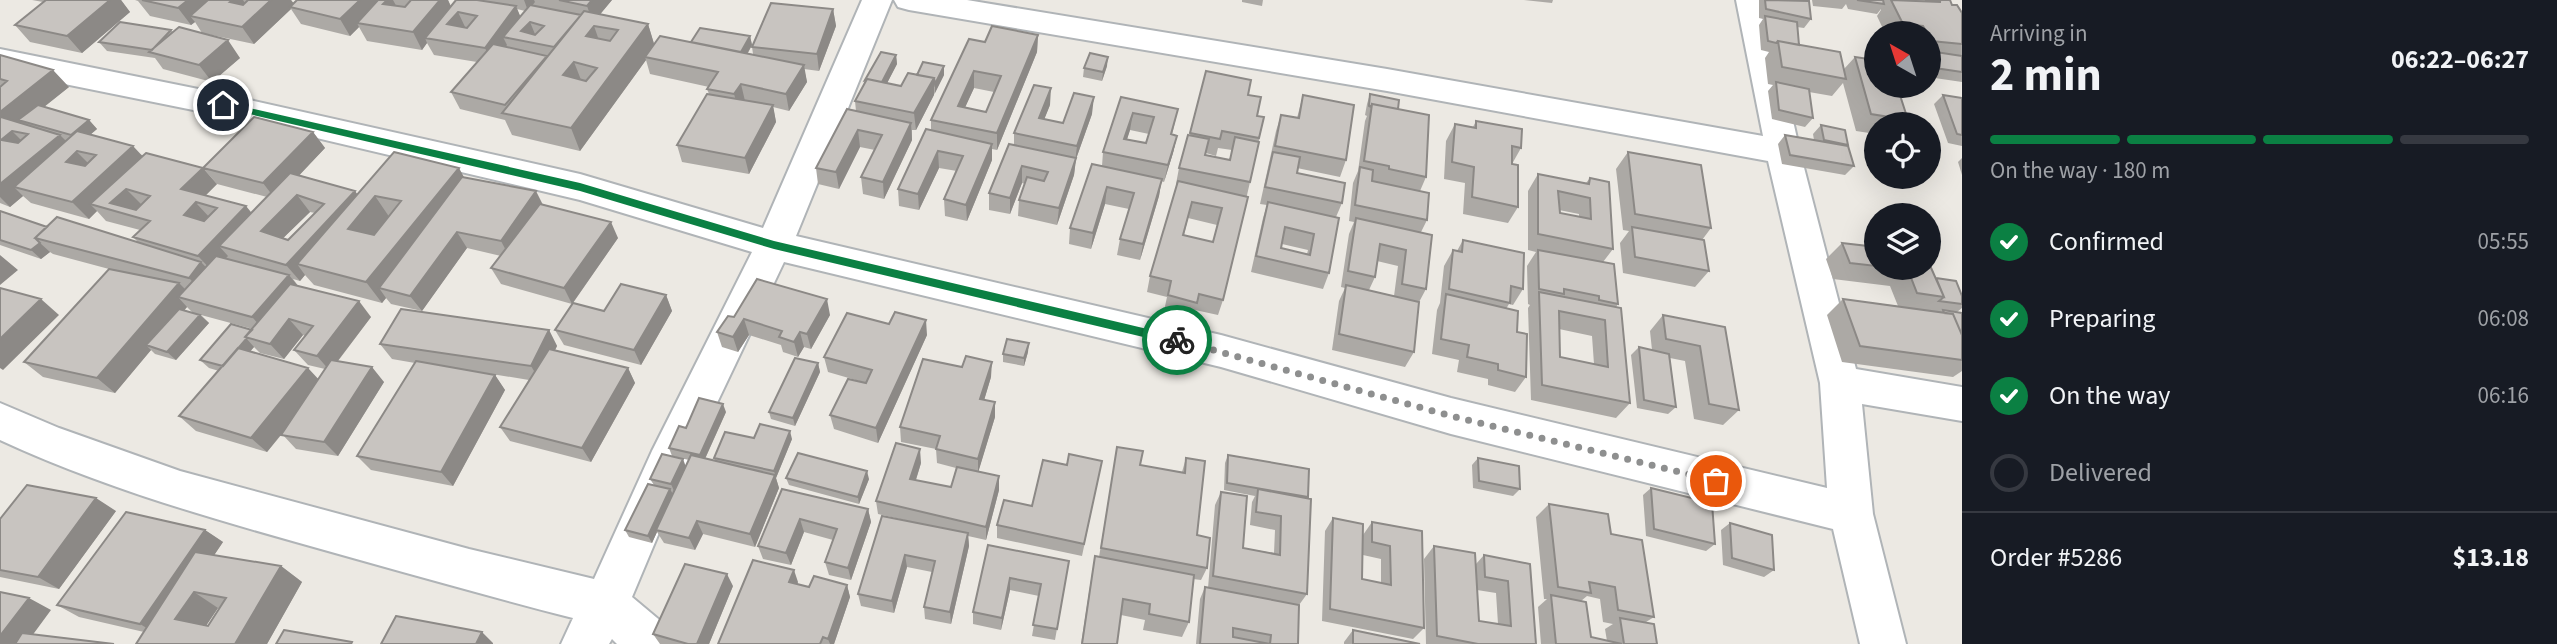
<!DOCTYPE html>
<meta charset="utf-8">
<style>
:root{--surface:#171b24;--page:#242831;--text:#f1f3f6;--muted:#9ea1a6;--line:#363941;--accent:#0b8043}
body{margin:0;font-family:"Source Sans 3",sans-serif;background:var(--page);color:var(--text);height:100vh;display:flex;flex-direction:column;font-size:26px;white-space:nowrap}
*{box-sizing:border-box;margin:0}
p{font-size:23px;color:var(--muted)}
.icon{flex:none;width:38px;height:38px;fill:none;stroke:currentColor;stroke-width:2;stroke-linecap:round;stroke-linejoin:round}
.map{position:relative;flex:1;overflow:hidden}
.panel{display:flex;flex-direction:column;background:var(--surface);width:595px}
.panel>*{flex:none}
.needle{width:46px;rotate:321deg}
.buttons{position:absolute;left:1864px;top:21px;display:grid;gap:14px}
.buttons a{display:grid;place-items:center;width:77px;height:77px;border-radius:50%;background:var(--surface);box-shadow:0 7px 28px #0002;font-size:35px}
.pin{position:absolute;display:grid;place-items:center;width:60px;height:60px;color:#fff;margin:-30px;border:4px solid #fff;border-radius:50%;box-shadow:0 2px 7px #0007}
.courier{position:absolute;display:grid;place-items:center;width:70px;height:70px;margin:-35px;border:5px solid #0b8043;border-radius:50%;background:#fff;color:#222;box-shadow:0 2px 9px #0007}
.head em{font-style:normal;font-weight:700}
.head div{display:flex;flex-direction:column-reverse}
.head{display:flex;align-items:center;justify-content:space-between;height:119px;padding:0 28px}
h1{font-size:46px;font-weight:700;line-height:52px}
.bar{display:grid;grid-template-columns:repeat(4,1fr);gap:10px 7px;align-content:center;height:84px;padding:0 28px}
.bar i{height:9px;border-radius:5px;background:var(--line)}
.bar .active{background:var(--accent)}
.bar p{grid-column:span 4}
.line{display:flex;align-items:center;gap:18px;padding:0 28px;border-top:2px solid var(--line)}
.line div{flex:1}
ol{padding:0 28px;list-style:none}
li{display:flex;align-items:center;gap:21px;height:77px}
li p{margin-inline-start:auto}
li .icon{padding:7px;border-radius:50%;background:var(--accent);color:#fff;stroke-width:4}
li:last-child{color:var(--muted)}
li i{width:38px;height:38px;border:4px solid var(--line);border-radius:50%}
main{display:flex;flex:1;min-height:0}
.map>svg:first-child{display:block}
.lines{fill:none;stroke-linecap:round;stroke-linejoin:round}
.minor-casing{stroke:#b0b4b7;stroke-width:4}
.minor{fill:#fff;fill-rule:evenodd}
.wall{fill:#aca9a5;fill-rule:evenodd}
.shaded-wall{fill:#8c8986}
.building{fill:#c8c4c0;stroke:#8c8986;stroke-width:2;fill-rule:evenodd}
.route{fill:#0b8043}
.done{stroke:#8e8f8f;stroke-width:7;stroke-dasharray:0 12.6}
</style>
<main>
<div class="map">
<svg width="1962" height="644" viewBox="0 0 1962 644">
<rect width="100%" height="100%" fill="#ece9e3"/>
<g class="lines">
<defs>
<path id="minor" d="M862,0H892L796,236L1221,335L1451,398L1827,488L1820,383L1768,161L1387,91L909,10L898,7L894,0H967L1387,69L1763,136L1736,0H1766L1800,152L1856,369L1962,387V421L1862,404L1873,514L1906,644H1860L1833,529L1451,434L1221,367L784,262L687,466L632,597L669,628L675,644H617L612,639L609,644H561L573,618C480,594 388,568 296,542C196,514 95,484 0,440V403L59,428L180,471L469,549L594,579L652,451L752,252L580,200L223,116L0,71V49L223,94L580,174L763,228Z"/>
</defs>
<!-- minor casing -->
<use href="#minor" class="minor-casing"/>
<!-- minor -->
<use href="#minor" class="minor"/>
</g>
<!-- wall -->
<path class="wall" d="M32,0H121L130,12L82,53L30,42L15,25L43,2Z
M135,0H291L293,3L297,0H448L451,6L456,0H612L600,14L648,24L654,44L691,42L750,36L752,45L748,53L753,54L752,47L833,9L836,26L819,71L804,69L807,82L789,111L773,107L776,122L749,174L682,162L677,145L709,94L707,89L709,87L650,74L646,60L580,151L512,135L505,120L460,109L451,92L477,62L434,55L427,43L422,50L367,41L359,27L350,36L301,24L291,9L254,44L202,33L195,22L191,25L150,16L138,1ZM517,9L525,11L520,16Z
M1242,0H1263L1262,6L1242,2Z
M1524,0H1553L1552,3Z
M1759,0H1807L1811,19L1804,28L1797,27L1799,45L1844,69L1855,57L1908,120L1904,124H1876V134L1856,131L1843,83L1832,96L1809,92L1813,118L1805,127L1772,119L1768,91L1773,85L1768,84L1765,58L1769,52L1761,50L1759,25L1763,19L1759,18Z
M1812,0H1950L1952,5L1962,13V82L1928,77V33H1885L1877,16L1881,10V9L1877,14L1848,9L1846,4L1842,9L1813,6Z
M171,30L173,32L240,58L212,82L163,69L155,58L107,51L99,42Z
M1038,35L1037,52L997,150L992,149V160L967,221L945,216L944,199L957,171L939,168L919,210L899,206L898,189L931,131V120L985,42ZM974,88L994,92L986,112L965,107Z
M0,55L69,87L44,107L89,120L97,129L90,135L217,184L206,195L251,213L267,197L217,184L203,168L313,132L325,148L299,175L355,191L357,194L463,177L542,204L618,238L573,303L604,311L666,295L672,311L641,365L564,345L555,330L572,304L501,284L491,268L501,256L467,248L422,311L391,304L386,298L382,303L314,285L305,275L300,281L293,279L299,287L371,317L338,361L384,382L338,456L296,449L282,434L267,452L196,431L179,416L219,371L209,368L200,360L253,329L201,315L209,323L176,360L155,354L151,350L115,393L43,377L24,362L109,269L53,254L50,252L41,259L0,245V211L47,227L138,242L133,237L140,230L106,221L97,211L89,219L31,203L23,196L10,207L0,203ZM310,212L315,213L288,240L283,238ZM187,307L193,313L184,310ZM303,335L305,336L294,350L308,365L325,369L319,379L250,351L254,347L260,353L284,359Z
M896,55L897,64L887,83L901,86L917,75L944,66V75L916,130H912V140L884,199L863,194L861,177L875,150L860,147L839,189L818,184L816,168L856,111L855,101Z
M1107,66L1102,81L1083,77L1084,68Z
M1206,71L1248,95L1257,116L1264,117L1250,182L1223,300L1218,315L1195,310L1192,318L1164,311L1167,297L1147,292L1150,276L1177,185L1176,184L1179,168L1190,135ZM1218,148L1232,150L1230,160L1205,155L1206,153L1216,156ZM1188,218L1217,225L1213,242L1184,235Z
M1370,94L1398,109L1426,177L1420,191L1427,220L1421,232L1426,289L1418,304L1414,352L1405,367L1332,350L1339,301L1345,288L1341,287L1349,234L1354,222L1349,221L1353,183L1358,171L1365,121L1367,116L1365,115L1367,104ZM1377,261L1398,266L1394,296L1369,290L1375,277Z
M1303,95L1346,160L1340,177L1297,168V173L1342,203L1336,217L1329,273L1323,289L1251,272L1263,218L1267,205L1260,204L1276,131L1281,115L1297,118ZM1282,244L1308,250L1307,254L1281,248Z
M1943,95L1962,98V146L1948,143L1934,104Z
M1121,97L1178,109L1172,135L1177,136L1173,153L1164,182L1161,181L1159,196L1140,260L1117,255L1120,239L1129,209L1105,204L1091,249L1069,244L1070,228L1102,166L1103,152ZM1130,130L1149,134L1146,143L1127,139Z
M1050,105L1044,119L1063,123L1092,114L1076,159L1074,175L1057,225L1018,216L1019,200L1025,184L1022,183L1010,214L989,210V193L1014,145V133Z
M1476,121L1521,148L1512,164L1518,207L1508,223L1463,214L1465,183L1444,179L1446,141L1455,124L1473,127Z
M1821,125L1848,145L1846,146L1854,166L1845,175L1782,164L1778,144L1785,135L1814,140L1813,134Z
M1628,152L1711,228L1702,240L1709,271L1695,287L1623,273L1620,243L1629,231L1623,230L1616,169Z
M1962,158V175L1958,162Z
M1538,174L1586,183L1590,178L1613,249L1603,262L1618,304L1616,307L1630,403L1616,418L1531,400L1528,308L1530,305L1528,304L1527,266L1536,252L1528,250V191ZM1559,210L1579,214V217L1560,213ZM1559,329L1592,336L1594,364L1560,357Z
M1463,240L1523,289L1513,305L1509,304L1506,309L1517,332L1526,377L1515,392L1488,385V379L1457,372L1459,360L1432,354L1437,310L1440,303L1444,266L1453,250L1457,251Z
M1842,243L1876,247V268H1928L1936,278L1962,296V308L1957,312L1962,313V371L1953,377L1842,362L1827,315L1843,299L1898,306L1890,286L1833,279L1826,259Z
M830,315L811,349L804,347L798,357L783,352L781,345L749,335L738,352L722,347L717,332L734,317Z
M1663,315L1725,327L1739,410L1723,425L1694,419L1685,361L1670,358L1676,407L1668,414L1637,408L1631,355L1639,347L1652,350L1650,331Z
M549,330L557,346L555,350L628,368L635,383L591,462L510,441L500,427L529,380L467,370L495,375L505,390L453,486L371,470L357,456L415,363L392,359L380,344Z
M927,335L878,443L834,429L830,415L866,383L828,372L824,357Z
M1028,352L1024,366L1003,362V354Z
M818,363L820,372L795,426L771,419L769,412Z
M991,377L984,400L995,402V417L978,472L999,490L986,540L968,536L969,546L951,624L925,619L924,607L932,572L907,567L894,613L861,606L858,594L913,522L878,514L876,501L921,463L916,480L951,487L956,468L937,463L936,449L901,442L900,427Z
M726,412L705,459L715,461L714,458L754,438L792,439L776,478L779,488L755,547L703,534L695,550L664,543L657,532L652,543L629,537L625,530L654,485L650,479L686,467L689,460L672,456L669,448L686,428Z
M1117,447L1140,465L1182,472L1186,458L1197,535L1207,568L1201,580L1193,579L1189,622L1182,637L1143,630L1145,620L1121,615L1117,644H1081L1092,573L1095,556L1099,557Z
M1228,455L1307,498V594L1299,605L1298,644H1196L1200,599L1205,587L1208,588L1215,505L1221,492L1243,548L1274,553L1275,530L1250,525L1252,502L1255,496L1224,490L1225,463Z
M1478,458L1520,489L1513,496L1473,488L1472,465Z
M1102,461L1082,556L997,538V525L1032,506L1067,465Z
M786,478L869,479L859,504L789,485Z
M1651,488L1715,544L1706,551L1646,536L1643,495Z
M782,489L868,509L871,522L851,580L829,575L825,562L833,540L804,532L791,565L763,559L758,546Z
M1549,504L1611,534L1654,617L1646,622L1657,644H1541L1538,607L1547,599H1544L1536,517ZM1587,596L1600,599L1603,622L1613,624L1605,629L1607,641L1591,637L1581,601Z
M116,511L59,589L0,577V519Z
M1333,518L1362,579L1381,583V559L1363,555V535L1372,522L1422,531L1424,628L1413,639L1322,621L1325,531Z
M1730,523L1774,570L1764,577L1723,565L1721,530Z
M205,530L223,542L214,555L281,566L302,582L267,644L144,632L79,617L57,605ZM218,608H220L208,626L206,625Z
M988,545L1069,561L1055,640L1032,636L1039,596L1010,590L1001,630L973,624V612Z
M1434,546L1476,564L1484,555L1530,564L1536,644H1426L1424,559ZM1477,590L1496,593L1498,624L1479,621Z
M798,582L797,584L809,587L847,585L850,597L834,644H718Z
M733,586L709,644H660L653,634Z
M1353,630L1420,644H1344V642Z"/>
<!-- shaded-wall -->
<path class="shaded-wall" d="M110,0H121L130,12L82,53L67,36Z
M180,0H219L190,16L195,22L191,25L178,8Z
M233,0H243L250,11L230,2Z
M271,0H291L295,5L290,7L291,9L254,44L242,27Z
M360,0H393L400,13L357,23L359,27L350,36L340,19Z
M440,0H448L453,12L425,38L427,43L422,50L413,32Z
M524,0H534L535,2L528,11Z
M592,0H612L593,23L587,6Z
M516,6L523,23L503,37L507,45L493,65L485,48Z
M833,9L836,26L819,71L817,54Z
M458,12L466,29L447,24Z
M530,22L537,39L521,31Z
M648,24L655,47L645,57L646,60L580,151L571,128Z
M594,26L602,49L586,36Z
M1038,35L1037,52L997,150V133Z
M750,36L752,45L743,61L741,52Z
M228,40L240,58L212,82L199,65Z
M896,55L897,64L882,93L881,83Z
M1108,57L1107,66L1102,81L1103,72Z
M574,62L583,85L563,75Z
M804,65L807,82L789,111L786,94Z
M944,66V75L935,93V84Z
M53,70L69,87L25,122L18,120L22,124L13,132L29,148L1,140L0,134V112Z
M974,71V88L958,123V106Z
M934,78V95L916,130L914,113Z
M741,84L745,101L739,111L734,94Z
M1051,88L1050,105L1038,135L1039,118Z
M1094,97L1092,114L1076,159L1074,175L1057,225L1059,208L1075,162L1077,146Z
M773,105L776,122L749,174L745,158Z
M1133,113L1130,130L1122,155L1124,139Z
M89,120L97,129L79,144L71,135Z
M911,123L912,140L884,199L883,182Z
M858,130L860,147L839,189L836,172Z
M313,132L325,148L276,200L263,183Z
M60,135L93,168L14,187L23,196L10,207L0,197V184Z
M1177,136L1173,153L1164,182L1168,165Z
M992,144V160L967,221L966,205Z
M133,146L148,162L90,204L97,211L89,219L72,202Z
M938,151L939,168L919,210L918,194Z
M1022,166V183L1010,214V198Z
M203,168L217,184L197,204L211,219L198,232L184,215L181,189Z
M459,168L471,190L379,288L386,298L382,303L366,282Z
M1162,179L1159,196L1140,260L1143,244Z
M1107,187L1105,204L1091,249L1093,233Z
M126,189L142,205L131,215L110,203Z
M355,191L366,207L375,196L390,218L363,251L297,264L305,275L300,281L286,265Z
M536,191L544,207L510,258L501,241Z
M297,195L310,212L274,247L261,231Z
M246,206L260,223L219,246L228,256L213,272L198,256Z
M611,222L618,238L572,304L564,288Z
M457,232L467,248L422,311L410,296Z
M40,243L50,252L41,259L31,250Z
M0,255L18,270L0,285Z
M201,262L216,278L204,294L189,278Z
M289,275L302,291L267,333L252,317Z
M179,283L194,298L178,297L187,307L153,348L146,345L151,350L115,393L97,378Z
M666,295L672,311L641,365L634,350Z
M41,299L59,315L3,370L0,368V339Z
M827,299L830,315L811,349L807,334Z
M359,301L371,317L330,371L317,356Z
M200,315L209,323L176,360L167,352Z
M289,319L303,335L284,359L270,344Z
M744,319L749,335L738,352L733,337Z
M926,320L927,335L878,443L876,428Z
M549,330L557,346L540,381L531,366Z
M800,332L804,347L798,357L794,342Z
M246,338L254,347L231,374L223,366Z
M1029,343L1028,352L1024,366V358Z
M992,362L991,377L980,414V399Z
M818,363L820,372L795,426L793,418Z
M372,367L384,382L338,456L324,442Z
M308,368L322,383L267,452L251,438Z
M628,368L635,383L591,462L582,448Z
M495,375L505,390L453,486L441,472Z
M995,402V417L978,473V459Z
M723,404L726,412L703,463L700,455Z
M790,431L792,439L776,478L774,471Z
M920,449L921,463L912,492L910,479Z
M683,459L686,467L674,491L671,484Z
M867,471L869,479L859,504L858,497Z
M775,475L779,488L755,547L750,534Z
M999,476V490L986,540V527Z
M670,489L674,496L656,530L657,532L652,543L648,536Z
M96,498L116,511L59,589L38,577Z
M868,509L871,522L851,580L848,568Z
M800,519L804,532L791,565L786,553Z
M697,521L703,534L695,550L689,538Z
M205,530L223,542L160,636L140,624Z
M968,533L969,546L951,624L950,612Z
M905,555L907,567L894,613L892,601Z
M281,566L302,582L267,644H235Z
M794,570L798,582L794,594L789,582Z
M727,574L733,586L709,644H697Z
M1010,578V590L1001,630L1002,618Z
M847,585L850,597L834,644H830L828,639Z
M194,592L218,608L200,635L175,619Z
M29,598L51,610L26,644H0V636Z
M482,632L493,643V644H476Z"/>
<!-- building -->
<path class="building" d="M46,0H110L67,36L15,25Z
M142,0H188L178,8Z
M208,0H233L230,2L243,5L248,0H271L242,27L190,16Z
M297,0H360L340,19L290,7Z
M378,0H387L383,4L405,7L411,0H440L413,32L357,23Z
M456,0H477L516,6L485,48L425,38ZM458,12L477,16L467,28L447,24Z
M559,0H592L587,6Z
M1765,0L1809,1L1811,19L1766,9Z
M1857,0H1883L1884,4Z
M1891,0L1941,2L1925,0H1950L1952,5H1957L1962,13V44L1931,41L1928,33H1927L1923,26L1903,24Z
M771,3L833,9L817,54L752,47Z
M530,5L581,15L554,47L503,37ZM530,22L544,26L535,35L521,31Z
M584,11L648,24L571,128L502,113ZM594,26L618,30L610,41L586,36ZM574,62L597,68L586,81L563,75Z
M1765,16L1797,22L1799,45L1778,41L1776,43L1768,41Z
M120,22L171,30L152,50L99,42Z
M992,26L1038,35L997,133L931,120L969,39L985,42ZM974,71L1001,76L986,112L958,106Z
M179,27L228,40L199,65L149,52Z
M700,28L750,36L741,52L691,42Z
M660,36L804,65L786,94L741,84L734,94L707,89L718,72L645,57Z
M1778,41L1840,52L1846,79L1782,67Z
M493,44L547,56L505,105L451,92Z
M1929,51L1962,56V72L1935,68Z
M881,52L896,55L882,82L867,79L865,80Z
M1090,53L1108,57L1103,72L1084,68Z
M0,55L53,70L0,112V87L7,81L0,79Z
M1855,57L1876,60V86H1897L1908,120L1871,114Z
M923,62L944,66L935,84L934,78L917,75Z
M1206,71L1251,80L1248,95L1261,97L1257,116L1264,117L1259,138L1222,131L1220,139L1190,133Z
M908,73L934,78L914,113L855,101L867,79L901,86Z
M1776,82L1809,89L1813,118L1779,110Z
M1034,85L1051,88L1039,118L1063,123L1074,93L1094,97L1077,146L1014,133Z
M707,94L773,105L745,158L677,145Z
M1370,94L1399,100L1398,109L1372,104L1371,107L1369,106Z
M1303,95L1354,105L1346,160L1275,146L1281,115L1299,118Z
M1943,95L1962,98V135L1957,134Z
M1121,97L1178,109L1171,134L1177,136L1168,165L1103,152ZM1133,113L1154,117L1146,143L1124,139Z
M1372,104L1429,115L1426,177L1389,169V166L1364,161Z
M38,105L89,120L71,135L18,120Z
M847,109L911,123L883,182L861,177L882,135L858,130L836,172L816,168Z
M1,117L60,135L0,184V118ZM12,131L28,134L18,143L1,140Z
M254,117L313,132L263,183L203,168Z
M1476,121L1522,129L1521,148L1512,146V164L1518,165V207L1472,197L1474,167L1452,162L1455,124L1476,128Z
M1821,125L1845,130L1848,145L1824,140Z
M926,129L992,144L966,205L944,199L963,156L938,151L918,194L898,189Z
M77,131L133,146L72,202L14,187ZM77,151L96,155L85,166L66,162Z
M1188,135L1209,139L1205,155L1230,160L1235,137L1259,142L1250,182L1179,168Z
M1785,135L1848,146L1854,166L1790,155Z
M1009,144L1076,158L1059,208L1019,200L1027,177L1044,181L1048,172L1022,166L1010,198L989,193Z
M394,152L459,168L366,282L297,264ZM375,196L401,201L374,235L348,229Z
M1273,152L1300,157L1297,173L1345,183L1342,203L1265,187Z
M1628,152L1701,165L1711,228L1635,214Z
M146,153L203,168L181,189L246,206L198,256L133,237L150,221L90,204ZM126,189L150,196L136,210L110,203ZM196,202L217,208L204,221L184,215Z
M1092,164L1162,179L1143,244L1120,239L1134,193L1107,187L1093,233L1070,228Z
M1360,167L1373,170L1372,181L1429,193L1427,220L1355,205Z
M290,173L355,191L286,265L219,246ZM297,195L324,204L288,240L261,231Z
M1538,174L1589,184L1590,178L1609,182L1613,249L1538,234ZM1558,191L1590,198L1591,219L1560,213Z
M462,177L536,191L501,241L457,232L410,296L379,288Z
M1178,181L1248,197L1223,300L1199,294L1197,303L1168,295L1171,281L1150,276ZM1192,202L1222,208L1213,242L1183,235Z
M1268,202L1339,218L1329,273L1256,256ZM1285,227L1314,234L1310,255L1281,248Z
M540,204L611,222L564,288L491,268Z
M0,211L47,227L35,238L40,243L31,250L0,240Z
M57,217L201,262L189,278L35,238Z
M1356,218L1432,235L1426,289L1402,284L1406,250L1380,244L1375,277L1348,271Z
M1632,227L1704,240L1709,271L1635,257Z
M1463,240L1524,253L1523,289L1511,286L1510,303L1449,289L1453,250L1462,252Z
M1842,243L1876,247V266L1850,263Z
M1538,250L1614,264L1618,304L1599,300V296L1564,289V294L1539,289Z
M216,256L289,275L252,317L178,297Z
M1928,261L1944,297L1917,293L1908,270L1887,268H1928Z
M109,269L179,283L97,378L24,362Z
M1936,278L1956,281L1962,296V304L1939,301L1944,297Z
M757,279L827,299L807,334L800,332L794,342L779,337L782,331L744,319L733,337L717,332L728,316L734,317Z
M290,284L359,301L317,356L294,350L313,326L289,319L270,344L245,337Z
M621,284L666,295L634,350L555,330L573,303L604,311Z
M1346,285L1419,302L1414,352L1339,334Z
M0,288L41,299L0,339Z
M1539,292L1621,308L1630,403L1542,385ZM1559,311L1605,320L1608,367L1560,357Z
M1446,294L1518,311L1517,332L1527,334L1526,377L1498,370V364L1467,357L1469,345L1441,339Z
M1843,299L1953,314L1962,335V360L1860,346Z
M179,309L200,315L167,352L146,345Z
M401,309L549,330L531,366L380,344Z
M1943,310L1962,313V335L1953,314L1944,313Z
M895,312L926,320L876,428L830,415L848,379L866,383L872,370L824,357L847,313L889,324Z
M1663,315L1725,327L1739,410L1709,404L1700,346L1666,339Z
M231,324L252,330L245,337L247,338L223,366L200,360Z
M1007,339L1029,343L1024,358L1003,354Z
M1639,347L1669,354L1676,407L1644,400Z
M238,348L308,368L251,438L179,416Z
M549,349L628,368L582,448L500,427Z
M966,356L992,362L980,399L995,402L978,459L936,449L940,436L900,427L923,359L962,367Z
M795,358L818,363L793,418L769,412Z
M331,360L372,367L324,442L281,435Z
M416,361L495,375L441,472L357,456Z
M699,398L723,404L700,455L669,448L679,426L686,428Z
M760,424L790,431L774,471L714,458L725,432L754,438Z
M896,443L920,449L910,479L951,487L957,467L999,476L986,527L876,501Z
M1117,447L1143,451L1140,465L1185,473L1186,458L1205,461L1197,535L1210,538L1207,568L1101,548Z
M798,453L867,471L858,497L786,478Z
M662,454L683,459L671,484L650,479Z
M1069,454L1102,461L1084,544L997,525L1004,500L1032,506L1043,460L1067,465Z
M691,455L775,475L750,534L697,521L689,538L656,530Z
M1228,455L1309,469L1308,497L1227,483Z
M1478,458L1519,466L1520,489L1479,481Z
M648,484L670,489L648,536L625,530Z
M27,485L96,498L38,577L0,570V519Z
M1651,488L1712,503L1715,544L1654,529Z
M782,489L868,509L848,568L825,562L837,529L800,519L786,553L758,546Z
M1258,489L1311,499L1307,594L1213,576L1221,492L1247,496L1243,548L1280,555L1281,516L1256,512Z
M1549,504L1608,514L1611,534L1642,540L1654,617L1618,610L1615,587L1589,582L1591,593L1558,587Z
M126,512L205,530L140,624L57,605Z
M882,516L968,533L950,612L924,607L935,561L905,555L892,601L858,594Z
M1333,518L1363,524L1362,579L1391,585L1390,546L1372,542V522L1422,531L1424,628L1330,609Z
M1730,523L1772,535L1774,570L1732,558Z
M988,545L1069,561L1057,629L1033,625L1041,584L1010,578L1002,618L973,612Z
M1434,546L1475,553L1479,621L1511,626L1508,581L1485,577L1484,555L1530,564L1536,644H1478L1437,636Z
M195,552L281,566L235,644H136ZM194,592L226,598L208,626L175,619Z
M1095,556L1194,575L1189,622L1149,614L1150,604L1123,599L1117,644H1082Z
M753,560L794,570L789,582L809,587L814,576L847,585L828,639L823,637L820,644H718Z
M685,564L727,574L697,644H688L653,634Z
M1205,587L1299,605L1298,644H1270L1271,635L1233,628V637L1270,644H1200Z
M0,592L29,598L0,636Z
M1551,595L1586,602L1591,637L1622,644H1556Z
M396,616L482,632L476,644H381Z
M1620,618L1654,624L1657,644H1624Z
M284,630L352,642L351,644H276Z
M1353,630L1420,644H1353Z
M22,633L114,644H15Z"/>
<!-- route -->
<path class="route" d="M223,102L580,183L774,241L1177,336L1182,340L1177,345L774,249L580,191L219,107L218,105Z"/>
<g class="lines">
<!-- done -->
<path class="done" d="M1177,340L1451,416L1716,481"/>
</g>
</svg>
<div class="buttons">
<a><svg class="needle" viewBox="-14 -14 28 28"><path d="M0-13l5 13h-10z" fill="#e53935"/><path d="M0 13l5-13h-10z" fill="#9ea1a6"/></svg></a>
<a><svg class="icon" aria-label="locate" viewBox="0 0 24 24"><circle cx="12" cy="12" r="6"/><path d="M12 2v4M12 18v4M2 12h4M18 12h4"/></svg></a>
<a><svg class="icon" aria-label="layers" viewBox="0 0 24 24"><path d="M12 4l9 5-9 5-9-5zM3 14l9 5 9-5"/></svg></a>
</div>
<div class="pin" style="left:1716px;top:481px;background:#ea580c"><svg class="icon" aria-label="bag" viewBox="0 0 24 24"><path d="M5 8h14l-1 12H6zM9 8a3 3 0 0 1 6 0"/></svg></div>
<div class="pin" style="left:223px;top:105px;background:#1f2937"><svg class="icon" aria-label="home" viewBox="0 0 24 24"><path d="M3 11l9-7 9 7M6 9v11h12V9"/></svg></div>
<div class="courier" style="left:1177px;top:340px"><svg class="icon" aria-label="bike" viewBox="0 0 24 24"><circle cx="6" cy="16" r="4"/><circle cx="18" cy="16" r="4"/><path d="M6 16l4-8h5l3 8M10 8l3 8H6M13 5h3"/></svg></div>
</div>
<section class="panel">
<div class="head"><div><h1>2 min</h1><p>Arriving in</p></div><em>06:22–06:27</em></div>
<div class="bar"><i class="active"></i><i class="active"></i><i class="active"></i><i></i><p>On the way · 180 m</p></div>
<ol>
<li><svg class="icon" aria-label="check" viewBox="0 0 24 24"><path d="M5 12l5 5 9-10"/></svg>Confirmed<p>05:55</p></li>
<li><svg class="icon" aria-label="check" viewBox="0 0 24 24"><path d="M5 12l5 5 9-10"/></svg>Preparing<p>06:08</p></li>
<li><svg class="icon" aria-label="check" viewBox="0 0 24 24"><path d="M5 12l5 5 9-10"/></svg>On the way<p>06:16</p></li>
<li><i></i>Delivered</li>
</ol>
<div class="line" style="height:91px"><div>Order #5286</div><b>$13.18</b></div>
</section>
</main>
